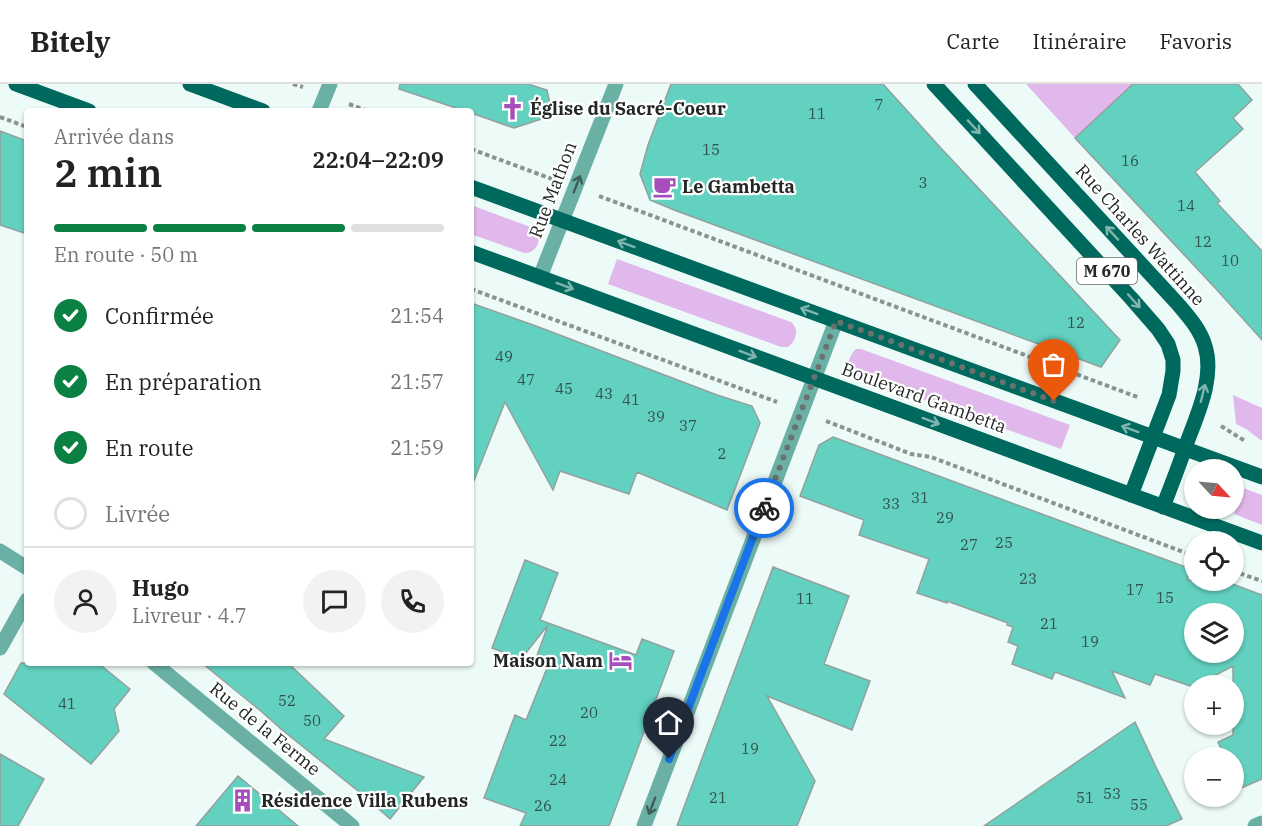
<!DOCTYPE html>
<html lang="fr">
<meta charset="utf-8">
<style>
:root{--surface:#fff;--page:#f2f2f2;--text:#222;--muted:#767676;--line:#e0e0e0;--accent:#0b8043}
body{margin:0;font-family:"IBM Plex Serif",serif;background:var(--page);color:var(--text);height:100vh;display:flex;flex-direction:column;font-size:22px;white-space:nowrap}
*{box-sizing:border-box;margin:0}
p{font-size:20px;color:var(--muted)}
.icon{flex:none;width:33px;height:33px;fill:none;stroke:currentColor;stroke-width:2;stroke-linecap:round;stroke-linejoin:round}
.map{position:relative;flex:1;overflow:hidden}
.drawer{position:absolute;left:24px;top:24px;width:450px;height:558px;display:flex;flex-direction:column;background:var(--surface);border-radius:6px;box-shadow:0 2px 4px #0004}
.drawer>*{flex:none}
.needle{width:39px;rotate:116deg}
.fabs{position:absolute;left:1184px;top:375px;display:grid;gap:12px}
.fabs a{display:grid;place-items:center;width:60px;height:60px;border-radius:50%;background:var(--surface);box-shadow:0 2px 4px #0004;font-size:30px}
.pin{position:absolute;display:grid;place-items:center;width:51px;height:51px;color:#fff;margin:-62px -26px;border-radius:50% 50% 50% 0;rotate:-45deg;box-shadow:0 0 6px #0007}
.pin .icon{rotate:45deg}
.courier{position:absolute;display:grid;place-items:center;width:60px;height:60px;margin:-30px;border:4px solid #1a73e8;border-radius:50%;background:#fff;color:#222;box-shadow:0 2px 8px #0007}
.summary em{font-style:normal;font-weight:600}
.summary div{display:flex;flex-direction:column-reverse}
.summary{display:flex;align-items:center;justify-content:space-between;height:102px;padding:0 30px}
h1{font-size:39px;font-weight:600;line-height:45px}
.bar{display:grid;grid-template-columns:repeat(4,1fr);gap:9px 6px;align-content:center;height:72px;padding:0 30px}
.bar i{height:8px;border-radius:4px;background:var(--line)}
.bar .selected{background:var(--accent)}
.bar p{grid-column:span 4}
.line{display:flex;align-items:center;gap:15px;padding:0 30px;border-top:2px solid var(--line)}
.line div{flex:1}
.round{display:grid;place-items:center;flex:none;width:63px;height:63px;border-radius:32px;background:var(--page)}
ol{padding:0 30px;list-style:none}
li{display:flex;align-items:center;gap:18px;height:66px}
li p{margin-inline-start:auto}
li .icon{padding:6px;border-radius:50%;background:var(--accent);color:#fff;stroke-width:4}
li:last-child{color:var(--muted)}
li i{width:33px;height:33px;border:3px solid var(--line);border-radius:50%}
header{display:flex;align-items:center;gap:36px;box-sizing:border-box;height:84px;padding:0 30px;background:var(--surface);border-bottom:2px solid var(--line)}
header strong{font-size:28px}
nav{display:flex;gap:33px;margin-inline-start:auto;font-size:21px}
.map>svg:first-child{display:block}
.green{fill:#e0b8eb}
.building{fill:#63d1c0;stroke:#93a09d;stroke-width:1.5;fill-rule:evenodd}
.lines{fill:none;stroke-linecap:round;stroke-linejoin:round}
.path{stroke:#899391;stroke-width:4;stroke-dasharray:4.5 3;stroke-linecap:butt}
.minor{stroke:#6ab0a4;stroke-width:15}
.major{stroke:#00695e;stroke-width:15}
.oneway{stroke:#80b4ae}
.oneway2{stroke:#3f5e59}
.done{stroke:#6a7270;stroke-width:6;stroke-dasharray:0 10.8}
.route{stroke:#1a73e8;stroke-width:8}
.labels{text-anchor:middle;stroke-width:4.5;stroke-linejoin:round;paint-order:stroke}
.number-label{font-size:15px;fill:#33524d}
.shield{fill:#fff;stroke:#656868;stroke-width:1.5}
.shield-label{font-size:16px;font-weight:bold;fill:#232827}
.poi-label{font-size:18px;font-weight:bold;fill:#232827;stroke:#fff;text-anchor:start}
.street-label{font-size:18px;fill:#232827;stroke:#fff}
</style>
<header>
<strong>Bitely</strong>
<nav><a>Carte</a><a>Itinéraire</a><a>Favoris</a></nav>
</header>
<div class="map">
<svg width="1262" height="742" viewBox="0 0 1262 742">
<rect width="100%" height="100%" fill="#edfbf8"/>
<!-- green -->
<path class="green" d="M1026,0H1134L1075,54Z
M471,121L536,145C543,154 537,170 524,169L471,150Z
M617,175L791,238C800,245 796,257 788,263H781L608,200Z
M856,265H861L1070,341L1061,365L850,289L847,284C848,277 851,269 856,265Z
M1233,311L1262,324V357L1246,345L1236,340Z
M1243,404L1262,411V441L1234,430Z"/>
<!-- building -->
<path class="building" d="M400,0H528L547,6L550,20L545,34L514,44L471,29V27H465L399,5Z
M671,0H883L939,62L1120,256L1101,283L674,126L650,116L640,90L648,61Z
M1133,0H1238L1252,16L1233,34L1243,45L1195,88L1220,117L1217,119L1262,167V256L1217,206L1075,54Z
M0,47L27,57V150L0,141Z
M471,219L536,242L717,311L752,322L760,339L727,426L637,388L629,410L560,387L553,406L505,318L473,399H471Z
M833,353L1191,485L1187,496H1222L1262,511V695L1239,705L1233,692V674H1225L1218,658L1233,651V582L1193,603L1155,590L1150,601L1112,587L1125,614L1055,588L1052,595L1012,580L1018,562L1008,558L1013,543L1007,541L1008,539L947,517V519L917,509L929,475L859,451L864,436L800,412L819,361ZM1194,530H1233V568H1194Z
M525,476L558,489L540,536L636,571L642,555L674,567L609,742H520L526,729L484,714L515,631L526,636L547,584L534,580L548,541L521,575L492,564Z
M773,483L849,512L824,580L870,597L863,616L852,646L767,612L815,697L797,742H677Z
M21,579H98L130,605L114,625L119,647L91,680L4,610Z
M202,579H288L344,632L324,655L424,693L390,735L363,711L281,645L262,628Z
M1135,638L1156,683L1182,735L1166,742H984Z
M0,670L44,695L18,742H0Z
M238,692L298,742H196Z"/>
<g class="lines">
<!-- path -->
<path class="path" d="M293,0L303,3
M349,20L368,27
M0,33L27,43
M471,65L552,95
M599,112L1140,314
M471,205L777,318
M826,337L911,370L931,373L1194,472
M1221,342L1245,357
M1233,487L1262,497"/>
<!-- minor -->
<path class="minor" d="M319,27L330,0
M540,193L616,0
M0,467L27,484
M0,564L27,516
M154,579L352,742
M644,742L836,237
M1255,742L1262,739"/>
<!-- major -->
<path class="major" d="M16,0L89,27
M190,0L263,27
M934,0L1131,214L1158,245L1168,260L1173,276V287L1169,311L1131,411
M975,0L1177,219C1188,232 1200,245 1205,262C1215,294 1197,331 1186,361C1179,382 1171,402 1163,423
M471,103L1262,393
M471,168L1262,459"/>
</g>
<!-- one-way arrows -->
<defs><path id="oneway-shaft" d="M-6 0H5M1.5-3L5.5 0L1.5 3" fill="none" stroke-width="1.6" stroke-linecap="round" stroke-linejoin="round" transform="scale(1.5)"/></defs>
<g class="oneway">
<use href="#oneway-shaft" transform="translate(974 43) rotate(47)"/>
<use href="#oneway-shaft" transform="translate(1112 149) rotate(-133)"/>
<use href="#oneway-shaft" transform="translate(626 160) rotate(-160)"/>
<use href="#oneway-shaft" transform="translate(565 202) rotate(20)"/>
<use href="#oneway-shaft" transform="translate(1134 217) rotate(48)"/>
<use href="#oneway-shaft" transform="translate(809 227) rotate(-160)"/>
<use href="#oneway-shaft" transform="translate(748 270) rotate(20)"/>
<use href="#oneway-shaft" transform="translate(1203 309) rotate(-76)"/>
<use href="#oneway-shaft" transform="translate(931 337) rotate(20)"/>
<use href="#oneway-shaft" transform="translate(1130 345) rotate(-160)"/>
</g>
<g class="oneway2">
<use href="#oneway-shaft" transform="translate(577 100) rotate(-69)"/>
<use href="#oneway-shaft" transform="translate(652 722) rotate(111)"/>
</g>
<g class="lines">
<!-- done -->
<path class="done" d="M764,424L836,237L1054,317"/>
<!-- route -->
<path class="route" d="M669,675L764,424"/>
</g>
<!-- icons -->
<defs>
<symbol id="church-bare" viewBox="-9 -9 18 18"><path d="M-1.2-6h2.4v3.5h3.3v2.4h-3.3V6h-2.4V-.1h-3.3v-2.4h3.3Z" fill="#a64fbc" stroke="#fff" stroke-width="2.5" paint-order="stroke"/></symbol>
<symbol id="cafe-bare" viewBox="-9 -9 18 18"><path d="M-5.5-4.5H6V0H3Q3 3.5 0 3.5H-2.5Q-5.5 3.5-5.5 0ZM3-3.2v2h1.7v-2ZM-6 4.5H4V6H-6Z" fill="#a64fbc" stroke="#fff" stroke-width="2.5" paint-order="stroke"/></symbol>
<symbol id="hotel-bare" viewBox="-9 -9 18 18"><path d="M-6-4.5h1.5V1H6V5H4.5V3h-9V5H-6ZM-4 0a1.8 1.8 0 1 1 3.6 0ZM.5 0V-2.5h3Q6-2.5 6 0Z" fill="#a64fbc" stroke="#fff" stroke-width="2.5" paint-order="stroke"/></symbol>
<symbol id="building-bare" viewBox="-9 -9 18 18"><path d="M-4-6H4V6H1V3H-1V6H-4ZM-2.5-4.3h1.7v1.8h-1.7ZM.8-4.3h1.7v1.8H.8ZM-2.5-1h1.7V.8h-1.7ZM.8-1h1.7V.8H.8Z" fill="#a64fbc" stroke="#fff" stroke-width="2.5" paint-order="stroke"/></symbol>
</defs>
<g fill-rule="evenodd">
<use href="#church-bare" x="496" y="8" width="33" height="33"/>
<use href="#cafe-bare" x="648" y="86" width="33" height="33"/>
<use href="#hotel-bare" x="604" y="560" width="33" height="33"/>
<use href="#building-bare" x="226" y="700" width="33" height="33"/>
</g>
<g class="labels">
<!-- number labels -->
<g class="number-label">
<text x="879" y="26">7</text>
<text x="817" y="35">11</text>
<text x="711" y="71">15</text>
<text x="1130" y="82">16</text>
<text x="923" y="104">3</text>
<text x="1186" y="127">14</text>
<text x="1203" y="163">12</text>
<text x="1230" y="182">10</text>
<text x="1076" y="244">12</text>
<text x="504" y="278">49</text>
<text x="526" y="301">47</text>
<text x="564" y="310">45</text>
<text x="604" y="315">43</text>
<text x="631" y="321">41</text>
<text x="656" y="338">39</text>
<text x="688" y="347">37</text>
<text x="722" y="375">2</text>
<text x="920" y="419">31</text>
<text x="891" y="425">33</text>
<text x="945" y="439">29</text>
<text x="1004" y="464">25</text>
<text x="969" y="466">27</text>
<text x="1028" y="500">23</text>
<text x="1135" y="511">17</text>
<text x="1165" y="519">15</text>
<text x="805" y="520">11</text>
<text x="1049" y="545">21</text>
<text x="1090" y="563">19</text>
<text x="287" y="622">52</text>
<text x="67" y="625">41</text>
<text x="589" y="634">20</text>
<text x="312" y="642">50</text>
<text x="558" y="662">22</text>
<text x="750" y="670">19</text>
<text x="558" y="701">24</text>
<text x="1112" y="715">53</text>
<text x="718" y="719">21</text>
<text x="1085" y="719">51</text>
<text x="1139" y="726">55</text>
<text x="543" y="727">26</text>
</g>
<!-- shield labels -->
<rect class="shield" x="1077" y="174" width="60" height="26" rx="4.5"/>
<g class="shield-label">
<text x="1107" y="193">M 670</text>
</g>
<!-- poi labels -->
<g class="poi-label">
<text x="530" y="31">Église du Sacré-Coeur</text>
<text x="682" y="109">Le Gambetta</text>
<text x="603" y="583" text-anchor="end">Maison Nam</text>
<text x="261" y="723">Résidence Villa Rubens</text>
</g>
<!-- street labels -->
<g class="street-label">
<text transform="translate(553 106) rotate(-69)" y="6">Rue Mathon</text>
<text transform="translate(1140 151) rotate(48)" y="6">Rue Charles Wattinne</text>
<text transform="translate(924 314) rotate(20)" y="6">Boulevard Gambetta</text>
<text transform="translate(265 645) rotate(39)" y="6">Rue de la Ferme</text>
</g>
</g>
</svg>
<div class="fabs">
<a><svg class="needle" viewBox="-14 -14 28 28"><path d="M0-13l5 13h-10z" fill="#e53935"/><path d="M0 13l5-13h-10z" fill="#767676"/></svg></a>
<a><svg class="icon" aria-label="locate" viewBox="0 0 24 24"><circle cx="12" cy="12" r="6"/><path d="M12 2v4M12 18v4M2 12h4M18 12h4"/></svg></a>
<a><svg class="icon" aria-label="layers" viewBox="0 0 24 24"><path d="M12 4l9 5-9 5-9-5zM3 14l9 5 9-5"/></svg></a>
<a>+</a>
<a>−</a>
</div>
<div class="pin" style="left:1054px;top:317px;background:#ea580c"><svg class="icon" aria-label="bag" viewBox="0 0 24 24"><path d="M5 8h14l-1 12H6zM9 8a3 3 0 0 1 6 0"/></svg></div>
<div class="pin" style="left:669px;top:675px;background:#1f2937"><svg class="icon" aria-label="home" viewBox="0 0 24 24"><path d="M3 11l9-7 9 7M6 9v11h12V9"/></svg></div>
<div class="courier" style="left:764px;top:424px"><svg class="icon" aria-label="bike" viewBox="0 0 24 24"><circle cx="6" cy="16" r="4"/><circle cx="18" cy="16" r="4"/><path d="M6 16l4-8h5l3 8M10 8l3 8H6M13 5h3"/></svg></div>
<section class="drawer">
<div class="summary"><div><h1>2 min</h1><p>Arrivée dans</p></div><em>22:04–22:09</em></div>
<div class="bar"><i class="selected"></i><i class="selected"></i><i class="selected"></i><i></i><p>En route · 50 m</p></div>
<ol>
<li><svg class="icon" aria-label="check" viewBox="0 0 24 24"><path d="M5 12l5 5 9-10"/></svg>Confirmée<p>21:54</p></li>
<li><svg class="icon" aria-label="check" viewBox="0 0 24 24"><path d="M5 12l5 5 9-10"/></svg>En préparation<p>21:57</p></li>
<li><svg class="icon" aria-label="check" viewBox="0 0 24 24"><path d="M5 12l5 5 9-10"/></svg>En route<p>21:59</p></li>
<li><i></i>Livrée</li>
</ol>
<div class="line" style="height:108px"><a class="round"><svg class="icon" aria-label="person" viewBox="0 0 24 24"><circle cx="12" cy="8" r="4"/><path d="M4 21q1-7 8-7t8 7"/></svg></a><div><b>Hugo</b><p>Livreur · 4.7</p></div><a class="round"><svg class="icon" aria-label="chat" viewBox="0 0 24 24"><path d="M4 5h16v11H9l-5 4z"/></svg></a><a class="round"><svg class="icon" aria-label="phone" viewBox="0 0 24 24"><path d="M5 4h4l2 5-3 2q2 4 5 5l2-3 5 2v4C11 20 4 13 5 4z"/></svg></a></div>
</section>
</div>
